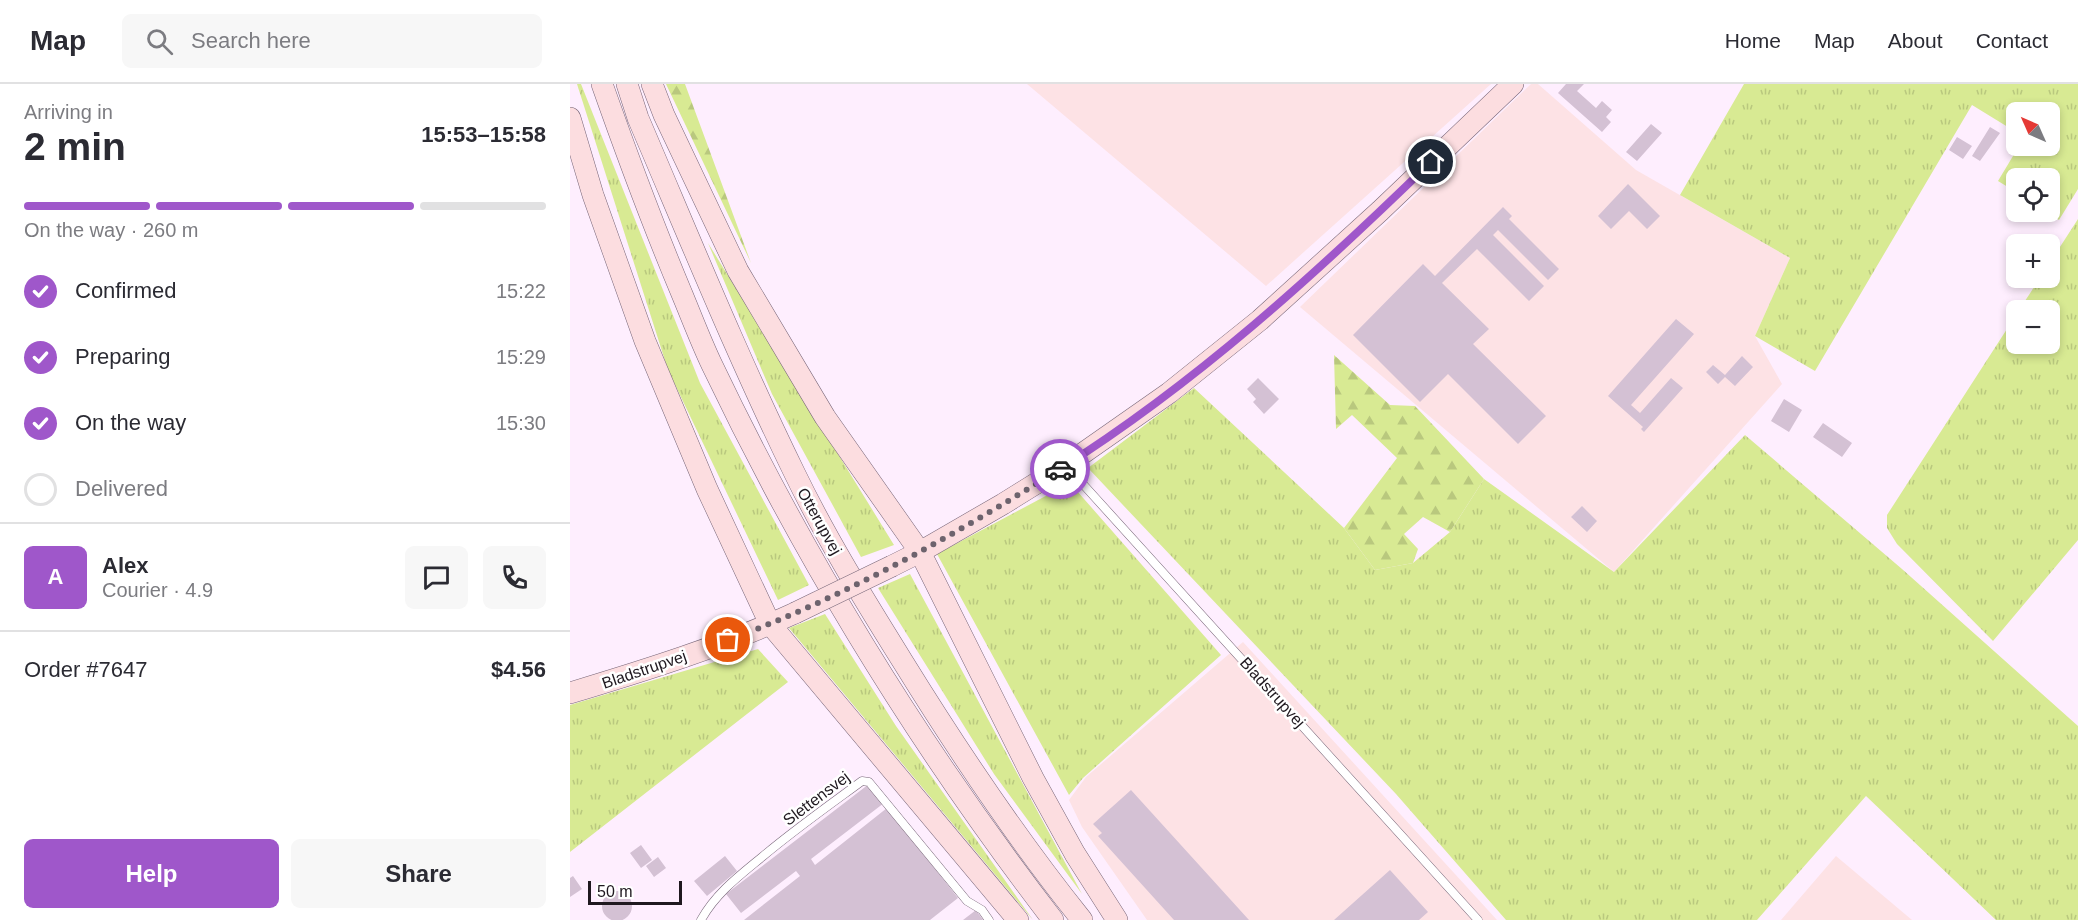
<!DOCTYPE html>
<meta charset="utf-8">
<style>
:root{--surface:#fff;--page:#f7f7f7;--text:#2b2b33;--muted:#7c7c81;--line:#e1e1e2;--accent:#9f57ca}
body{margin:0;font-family:Arial,sans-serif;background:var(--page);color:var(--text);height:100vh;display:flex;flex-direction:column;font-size:22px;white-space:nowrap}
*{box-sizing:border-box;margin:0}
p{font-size:20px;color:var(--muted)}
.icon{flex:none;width:33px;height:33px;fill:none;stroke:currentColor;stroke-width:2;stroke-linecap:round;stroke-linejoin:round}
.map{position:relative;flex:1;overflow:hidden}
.drawer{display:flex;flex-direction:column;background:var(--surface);width:570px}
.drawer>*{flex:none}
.needle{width:39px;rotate:315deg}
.fabs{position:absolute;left:1436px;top:18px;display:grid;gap:12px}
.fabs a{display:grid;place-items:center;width:54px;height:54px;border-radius:9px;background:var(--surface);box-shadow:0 3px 9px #0003;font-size:30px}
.scale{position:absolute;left:18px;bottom:15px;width:94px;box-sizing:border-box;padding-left:6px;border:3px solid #1f181f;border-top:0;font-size:16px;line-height:21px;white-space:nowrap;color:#1f181f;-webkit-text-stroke:4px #fff;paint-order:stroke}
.pin{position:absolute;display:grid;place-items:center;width:51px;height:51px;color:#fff;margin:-26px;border:3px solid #fff;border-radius:50%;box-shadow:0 2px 6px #0007}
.courier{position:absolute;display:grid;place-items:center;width:60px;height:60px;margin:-30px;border:4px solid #9f57ca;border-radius:50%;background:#fff;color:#222;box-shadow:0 2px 8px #0007}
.head em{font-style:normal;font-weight:700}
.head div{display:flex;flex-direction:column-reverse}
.head{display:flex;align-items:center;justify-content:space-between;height:102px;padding:0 24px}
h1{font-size:39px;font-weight:700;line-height:45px}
.bar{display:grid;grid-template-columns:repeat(4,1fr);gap:9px 6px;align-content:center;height:72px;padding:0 24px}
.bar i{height:8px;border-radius:4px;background:var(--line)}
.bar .active{background:var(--accent)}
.bar p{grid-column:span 4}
.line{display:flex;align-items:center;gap:15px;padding:0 24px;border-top:2px solid var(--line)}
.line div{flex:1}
.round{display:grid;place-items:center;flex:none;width:63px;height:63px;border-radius:9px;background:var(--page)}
ol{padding:0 24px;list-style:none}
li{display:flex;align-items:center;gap:18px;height:66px}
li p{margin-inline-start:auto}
li .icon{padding:6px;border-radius:50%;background:var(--accent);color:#fff;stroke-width:4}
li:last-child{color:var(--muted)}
li i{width:33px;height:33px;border:3px solid var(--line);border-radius:50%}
.button{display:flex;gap:12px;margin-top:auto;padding:12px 24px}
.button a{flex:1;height:69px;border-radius:9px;background:var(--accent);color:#fff;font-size:24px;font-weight:700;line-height:69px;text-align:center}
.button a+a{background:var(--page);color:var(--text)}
header{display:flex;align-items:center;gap:36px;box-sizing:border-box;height:84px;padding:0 30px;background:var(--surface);border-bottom:2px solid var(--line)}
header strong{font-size:28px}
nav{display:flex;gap:33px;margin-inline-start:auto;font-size:21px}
.search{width:420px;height:54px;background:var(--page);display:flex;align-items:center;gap:15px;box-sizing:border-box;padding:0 21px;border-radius:9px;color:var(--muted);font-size:22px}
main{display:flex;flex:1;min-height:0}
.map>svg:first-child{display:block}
.industrial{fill:#fde2e5}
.grass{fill:url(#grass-tufts)}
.forest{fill:url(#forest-firs)}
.building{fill:#d4c1d4}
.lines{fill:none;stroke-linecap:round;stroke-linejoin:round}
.lane-casing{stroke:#786779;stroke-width:9}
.secondary-casing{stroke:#786779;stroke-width:22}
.lane{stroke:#fff;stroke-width:8}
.secondary{stroke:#fcdde0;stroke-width:21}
.secondary-bridge-casing{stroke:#786779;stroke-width:22;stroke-linecap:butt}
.secondary-bridge{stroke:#fcdde0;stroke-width:21}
.done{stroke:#6d636d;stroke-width:6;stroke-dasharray:0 10.8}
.route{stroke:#9f57ca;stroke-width:8}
.labels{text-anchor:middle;stroke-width:5;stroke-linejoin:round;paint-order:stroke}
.street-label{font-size:16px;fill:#1f181f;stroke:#fff}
</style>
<header>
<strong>Map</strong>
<div class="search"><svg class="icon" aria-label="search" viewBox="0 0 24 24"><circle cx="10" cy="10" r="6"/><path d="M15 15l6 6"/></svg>Search here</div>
<nav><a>Home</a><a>Map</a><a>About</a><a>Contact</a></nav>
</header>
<main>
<section class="drawer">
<div class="head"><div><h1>2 min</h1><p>Arriving in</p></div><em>15:53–15:58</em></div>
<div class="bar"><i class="active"></i><i class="active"></i><i class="active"></i><i></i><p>On the way · 260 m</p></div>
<ol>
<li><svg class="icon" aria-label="check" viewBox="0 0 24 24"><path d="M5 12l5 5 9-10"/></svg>Confirmed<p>15:22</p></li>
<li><svg class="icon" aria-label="check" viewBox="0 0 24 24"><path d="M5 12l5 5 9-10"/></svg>Preparing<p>15:29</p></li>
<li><svg class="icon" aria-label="check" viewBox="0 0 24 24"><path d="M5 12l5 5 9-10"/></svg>On the way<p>15:30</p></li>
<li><i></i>Delivered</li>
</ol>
<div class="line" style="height:108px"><b class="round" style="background:var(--accent);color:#fff">A</b><div><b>Alex</b><p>Courier · 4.9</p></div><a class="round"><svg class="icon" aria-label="chat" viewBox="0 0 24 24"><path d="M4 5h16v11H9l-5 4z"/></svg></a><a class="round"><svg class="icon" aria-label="phone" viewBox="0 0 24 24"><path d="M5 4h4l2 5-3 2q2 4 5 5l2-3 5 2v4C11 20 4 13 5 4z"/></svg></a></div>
<div class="line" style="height:78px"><div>Order #7647</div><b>$4.56</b></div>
<div class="button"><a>Help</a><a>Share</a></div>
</section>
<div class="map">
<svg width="1508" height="836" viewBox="0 0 1508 836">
<defs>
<pattern id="grass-tufts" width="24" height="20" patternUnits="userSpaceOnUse" patternTransform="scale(1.5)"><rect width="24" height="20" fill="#d8ea93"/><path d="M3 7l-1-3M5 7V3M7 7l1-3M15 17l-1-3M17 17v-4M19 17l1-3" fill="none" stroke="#b9c87e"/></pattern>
<pattern id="forest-firs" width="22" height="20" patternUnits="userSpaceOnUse" patternTransform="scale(1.5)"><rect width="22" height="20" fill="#d8ea93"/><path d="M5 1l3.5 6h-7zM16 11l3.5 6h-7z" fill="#b9c87e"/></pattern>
</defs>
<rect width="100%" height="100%" fill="#feeefe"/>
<!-- industrial -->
<path class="industrial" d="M457,0H921L696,202Z
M961,0H968L1066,86L1220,174L1185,252L1212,300L1044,488L730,223Z
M673,558L927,836H577L512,743L499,716L516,693Z
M1266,772L1342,836H1211Z"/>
<!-- grass -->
<path class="grass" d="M7,0H11L130,299L239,501L208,516L98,286Z
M1174,0H1508V105L1489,136L1476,128H1479V94H1446V108L1428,97L1449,62H1479V28H1446V48L1402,21L1245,287L1185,252L1220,174L1110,111Z
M1508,135V456L1423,557L1327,460L1317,444V431L1446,231V260H1479V226H1449L1470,194H1479V180Z
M138,159L324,461L291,473L202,310Z
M624,304L774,444L805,486L843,479L880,448L914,395L1044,488L1175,351L1332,485L1508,642V836H1426L1296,712L1187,836H936L826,710L518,384Z
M500,399L651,571L513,694L499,711L367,470Z
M340,490L512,810L424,690L308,504Z
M255,530L326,642L463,836L219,544Z
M188,565L218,598L0,768V621Z"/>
<!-- forest -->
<path class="forest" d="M96,0H115L181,179Z
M764,271L820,321L845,322L914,395L880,448L853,433L834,450L848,465L843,479L805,486L774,444L827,374L782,331L766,345Z"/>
<!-- building -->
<path class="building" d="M996,0H1014L1007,7L1026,24L1032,17L1042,26L1036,33L1041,38L1032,48L988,9Z
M1081,40L1092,49L1067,77L1056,68Z
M1420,43L1430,49L1410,77L1402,72Z
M1387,53L1402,62L1393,75L1379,66Z
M1058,100L1090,132L1077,145L1059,127L1041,145L1028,132Z
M933,123L942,132L939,135L989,185L978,196L928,146L923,151L974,202L959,217L907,165L872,199L919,245L903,260L976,332L948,360L878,290L850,318L783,251L853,180L865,192Z
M1106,235L1124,250L1061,321L1070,329L1101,294L1113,304L1074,348L1071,345L1073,343L1038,312Z
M1172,272L1183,283L1165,302L1155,293L1148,300L1136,288L1143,281L1155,291Z
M688,294L709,315L694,330L683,318L686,315L677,305Z
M1214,315L1232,326L1219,348L1201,337Z
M1253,339L1282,359L1272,373L1243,353Z
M1012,422L1027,437L1017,448L1001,433Z
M299,700L314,719L241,775L245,781L317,724L388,814L360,836H174L230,792L226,787L171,829L156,810Z
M561,706L679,836H604L528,752L532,749L523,740Z
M71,761L82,776L71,784L60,769Z
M155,772L167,787L137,812L124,797Z
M88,773L96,784L84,793L76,782Z
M820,786L858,828L849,836H764Z
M3,792L12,805L0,813V794Z
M32 822a15 15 0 1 1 30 0a15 15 0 1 1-30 0Z
M406,826L413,836H393Z"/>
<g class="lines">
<defs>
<path id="lane" d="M500,380L511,398L908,836
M131,836C146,809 169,792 192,773C224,746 258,722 292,697L299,698L397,817L412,826L419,836"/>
<path id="secondary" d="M32,0C57,71 83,141 112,210C122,234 131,258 142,281C236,478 350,663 483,836
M57,0L68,34C119,153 168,274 225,390C256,454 295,517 333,578C388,667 447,755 512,836
M82,0L94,31L168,187L255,333L350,468L463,694L505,770L547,836
M0,34L23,111L75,257L137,405L200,540L448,836
M322,482L350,468L433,420L499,379L599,309L690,236L810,127L943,0
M0,609C76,586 153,562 225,529"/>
</defs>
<!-- lane casing -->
<use href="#lane" class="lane-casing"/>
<!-- secondary casing -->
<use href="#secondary" class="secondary-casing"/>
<!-- lane -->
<use href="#lane" class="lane"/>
<!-- secondary -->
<use href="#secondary" class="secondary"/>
<defs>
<path id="secondary-bridge" d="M225,529L322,482"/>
</defs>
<!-- secondary-bridge casing -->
<use href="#secondary-bridge" class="secondary-bridge-casing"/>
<!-- secondary-bridge -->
<use href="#secondary-bridge" class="secondary-bridge"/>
</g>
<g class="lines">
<!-- done -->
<path class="done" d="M158,556C275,513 385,451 490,385"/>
<!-- route -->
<path class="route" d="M490,385C626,299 746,190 861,78"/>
</g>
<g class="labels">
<!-- street labels -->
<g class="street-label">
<text transform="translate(250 437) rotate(61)" y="6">Otterupvej</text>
<text transform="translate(74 585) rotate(-19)" y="6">Bladstrupvej</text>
<text transform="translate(703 608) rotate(48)" y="6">Bladstrupvej</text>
<text transform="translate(246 714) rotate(-37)" y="6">Slettensvej</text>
</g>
</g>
</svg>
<div class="fabs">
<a><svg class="needle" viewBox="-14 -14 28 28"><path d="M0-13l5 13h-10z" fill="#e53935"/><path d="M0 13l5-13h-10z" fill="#7c7c81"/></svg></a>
<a><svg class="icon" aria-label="locate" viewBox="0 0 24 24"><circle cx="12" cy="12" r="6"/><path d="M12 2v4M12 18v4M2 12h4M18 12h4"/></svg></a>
<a>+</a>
<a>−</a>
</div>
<div class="scale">50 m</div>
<div class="pin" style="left:158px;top:556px;background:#ea580c"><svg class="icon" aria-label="bag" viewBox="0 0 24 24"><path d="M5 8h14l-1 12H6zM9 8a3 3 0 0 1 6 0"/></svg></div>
<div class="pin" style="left:861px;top:78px;background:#1f2937"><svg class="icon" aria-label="home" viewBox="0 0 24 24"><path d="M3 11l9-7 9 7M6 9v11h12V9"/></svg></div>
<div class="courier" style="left:490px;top:385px"><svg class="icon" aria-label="car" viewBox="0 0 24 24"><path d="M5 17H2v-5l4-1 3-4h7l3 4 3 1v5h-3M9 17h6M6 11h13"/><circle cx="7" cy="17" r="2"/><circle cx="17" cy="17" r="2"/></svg></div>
</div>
</main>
